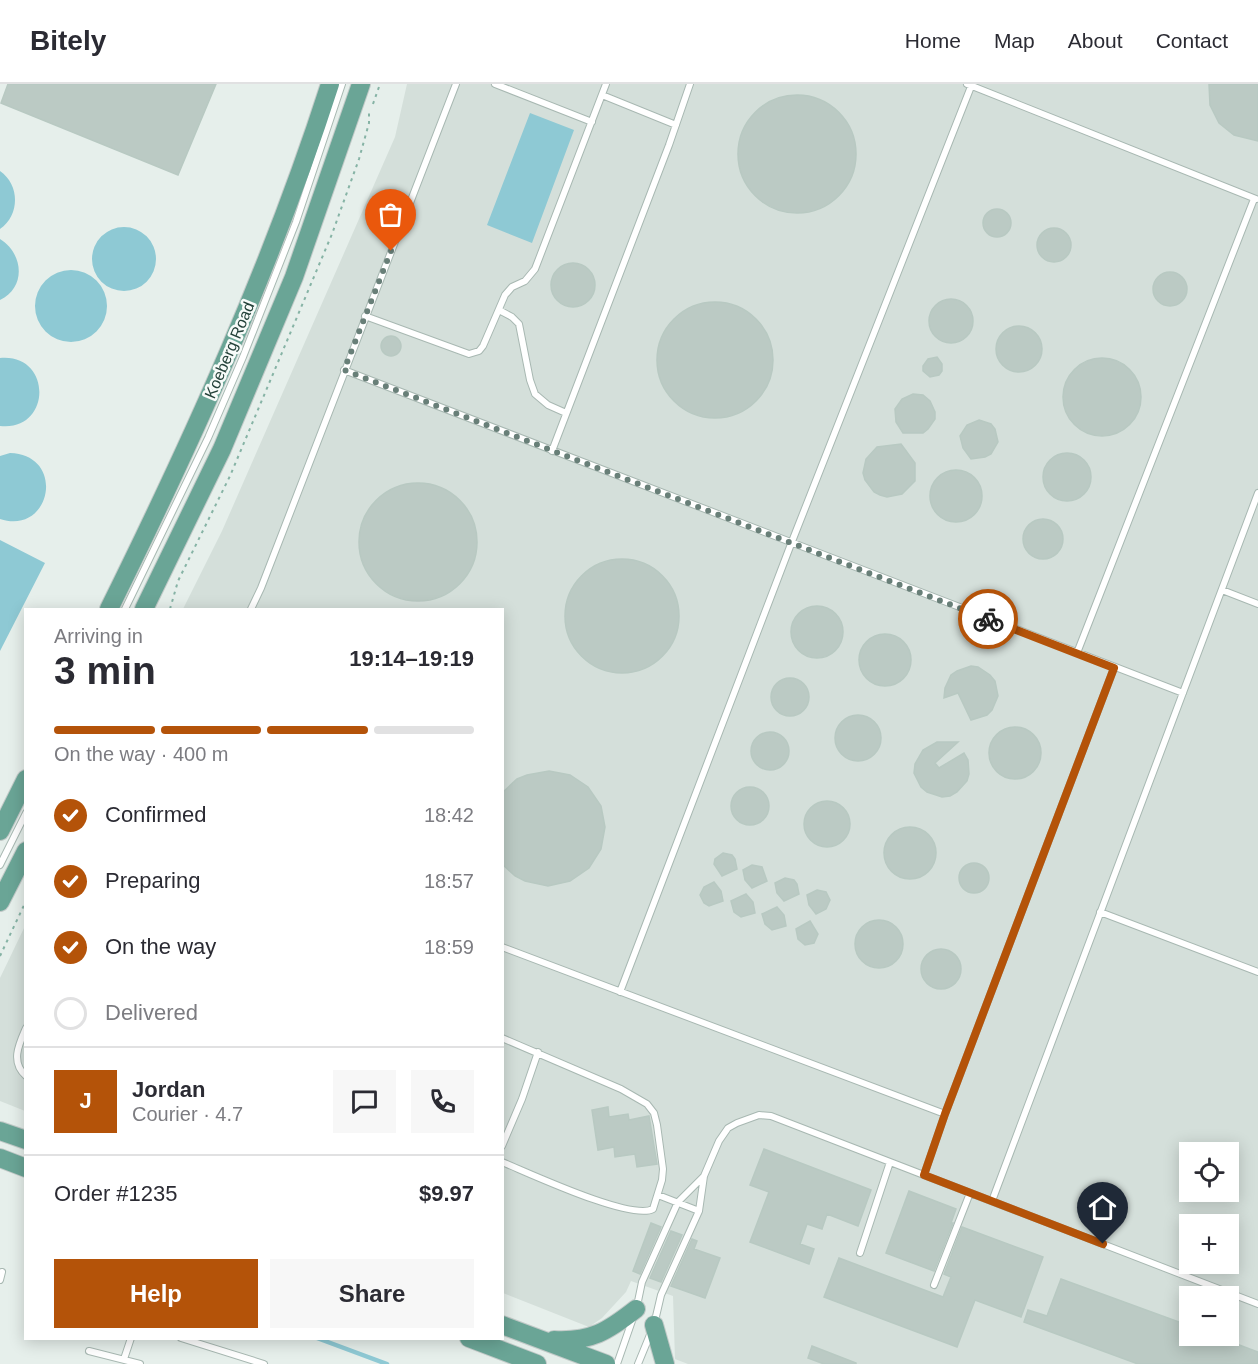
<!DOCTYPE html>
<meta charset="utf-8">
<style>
:root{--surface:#fff;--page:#f7f7f7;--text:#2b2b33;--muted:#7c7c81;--line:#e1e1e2;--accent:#b45309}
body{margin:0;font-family:Arial,sans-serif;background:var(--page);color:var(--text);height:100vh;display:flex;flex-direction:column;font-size:22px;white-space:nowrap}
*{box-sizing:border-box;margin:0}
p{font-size:20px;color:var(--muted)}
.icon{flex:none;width:33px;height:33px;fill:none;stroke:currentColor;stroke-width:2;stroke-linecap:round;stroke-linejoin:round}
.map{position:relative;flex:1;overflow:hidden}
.panel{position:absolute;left:24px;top:524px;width:480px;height:732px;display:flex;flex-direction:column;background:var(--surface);border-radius:0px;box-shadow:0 3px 15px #0003}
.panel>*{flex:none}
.fabs{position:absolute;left:1179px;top:1058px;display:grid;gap:12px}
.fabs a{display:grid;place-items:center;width:60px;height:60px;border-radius:0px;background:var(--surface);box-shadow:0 3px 15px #0003;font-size:30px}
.pin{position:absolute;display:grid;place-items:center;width:51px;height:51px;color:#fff;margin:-62px -26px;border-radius:50% 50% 50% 0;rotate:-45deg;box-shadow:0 0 6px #0007}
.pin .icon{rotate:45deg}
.courier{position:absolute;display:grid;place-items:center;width:60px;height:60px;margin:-30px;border:4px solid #b45309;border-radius:50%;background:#fff;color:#222;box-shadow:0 2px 8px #0007}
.headline em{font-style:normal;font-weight:600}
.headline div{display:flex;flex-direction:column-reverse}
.headline{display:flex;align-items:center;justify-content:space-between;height:102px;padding:0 30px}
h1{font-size:39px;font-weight:600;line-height:45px}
.bar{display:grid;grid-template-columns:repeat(4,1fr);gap:9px 6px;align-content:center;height:72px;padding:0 30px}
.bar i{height:8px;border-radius:4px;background:var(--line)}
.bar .current{background:var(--accent)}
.bar p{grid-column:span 4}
.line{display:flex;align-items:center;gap:15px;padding:0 30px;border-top:2px solid var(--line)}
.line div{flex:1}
.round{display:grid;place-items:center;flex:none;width:63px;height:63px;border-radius:0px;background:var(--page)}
ol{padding:0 30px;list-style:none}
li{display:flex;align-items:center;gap:18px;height:66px}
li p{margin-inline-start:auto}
li .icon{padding:6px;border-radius:50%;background:var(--accent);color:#fff;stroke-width:4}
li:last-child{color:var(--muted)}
li i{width:33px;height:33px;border:3px solid var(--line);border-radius:50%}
.button{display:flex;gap:12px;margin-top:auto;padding:12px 30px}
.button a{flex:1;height:69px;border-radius:0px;background:var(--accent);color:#fff;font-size:24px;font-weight:600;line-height:69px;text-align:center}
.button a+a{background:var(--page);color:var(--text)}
header{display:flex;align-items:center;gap:36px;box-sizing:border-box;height:84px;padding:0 30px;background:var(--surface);border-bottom:2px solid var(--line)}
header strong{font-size:28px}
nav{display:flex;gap:33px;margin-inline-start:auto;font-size:21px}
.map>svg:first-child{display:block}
.built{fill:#d4dfda;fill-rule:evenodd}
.water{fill:#8ec9d4}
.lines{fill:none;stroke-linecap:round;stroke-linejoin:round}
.stream{stroke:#8ec9d4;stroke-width:4.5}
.building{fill:#bbcac4;stroke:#b8c9c2;stroke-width:1.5}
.service-casing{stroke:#a8b8b2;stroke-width:8}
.primary-casing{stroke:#c2cac8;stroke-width:20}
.path{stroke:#86b3a5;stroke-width:2;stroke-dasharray:3 4.5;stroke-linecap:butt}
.service{stroke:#fff;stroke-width:6}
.primary{stroke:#6aa596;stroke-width:18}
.done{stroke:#687f78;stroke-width:6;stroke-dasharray:0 10.8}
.route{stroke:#b45309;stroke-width:8}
.labels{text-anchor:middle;stroke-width:5;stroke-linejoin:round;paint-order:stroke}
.street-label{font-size:16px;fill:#24423a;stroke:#f7fbf9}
</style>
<header>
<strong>Bitely</strong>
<nav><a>Home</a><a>Map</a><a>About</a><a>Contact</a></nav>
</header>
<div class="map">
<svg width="1258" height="1280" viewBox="0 0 1258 1280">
<rect width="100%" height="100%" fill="#e6efeb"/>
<!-- built -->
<path class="built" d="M407,0H1258V1280H688L675,1275L673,1212L631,1197L626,1208L602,1234L589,1243L503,1209L502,525H183L222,447L395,53ZM1190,1068H1228V1107H1190ZM1190,1140H1228V1179H1190ZM1190,1212H1228V1251H1190Z
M25,842V1027L0,1017V894Z"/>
<!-- water -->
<path class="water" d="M530,29L574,46L532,159L487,141Z
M0,87C20,101 20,131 0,145Z
M92 175a32 32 0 1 1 64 0a32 32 0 1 1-64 0Z
M0,155C23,169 27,203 0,216Z
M35 222a36 36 0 1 1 72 0a36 36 0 1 1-72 0Z
M0,274C53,269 52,348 0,342Z
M10,369C67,371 51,452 0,435V372Z
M0,456L45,479L0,567Z"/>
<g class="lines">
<!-- stream -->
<path class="stream" d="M317,1254L387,1280"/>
</g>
<!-- building -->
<path class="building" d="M8,0H216L178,91L1,19Z
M1209,0H1258V57L1234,51L1219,39L1210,21Z
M738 70a59 59 0 1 1 118 0a59 59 0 1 1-118 0Z
M983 139a14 14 0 1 1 28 0a14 14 0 1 1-28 0Z
M1037 161a17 17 0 1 1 34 0a17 17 0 1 1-34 0Z
M551 201a22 22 0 1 1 44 0a22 22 0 1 1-44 0Z
M1153 205a17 17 0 1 1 34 0a17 17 0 1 1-34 0Z
M929 237a22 22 0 1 1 44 0a22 22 0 1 1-44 0Z
M657 276a58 58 0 1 1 116 0a58 58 0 1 1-116 0Z
M996 265a23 23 0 1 1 46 0a23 23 0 1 1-46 0Z
M381 262a10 10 0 1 1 20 0a10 10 0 1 1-20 0Z
M937,273L942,280V287L939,291L930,293L923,287V282L928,275Z
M1063 313a39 39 0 1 1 78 0a39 39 0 1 1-78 0Z
M913,310L923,311L930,317L935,328V335L928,345L923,349H903L896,338L895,325L902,315Z
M979,336L991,340L995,345L998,358L991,370L985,373L971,375L963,364L960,352L967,341Z
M901,360L915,379V397L902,410L887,413L880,411L874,408L865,396L863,389L866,375L877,363Z
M1043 393a24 24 0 1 1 48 0a24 24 0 1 1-48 0Z
M930 412a26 26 0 1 1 52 0a26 26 0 1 1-52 0Z
M359 458a59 59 0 1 1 118 0a59 59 0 1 1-118 0Z
M1023 455a20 20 0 1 1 40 0a20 20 0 1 1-40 0Z
M565 532a57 57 0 1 1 114 0a57 57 0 1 1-114 0Z
M791 548a26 26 0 1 1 52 0a26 26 0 1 1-52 0Z
M859 576a26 26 0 1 1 52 0a26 26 0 1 1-52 0Z
M971,582L978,583L990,591L995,597L998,612L992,626L987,631L971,636L958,609L944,614L945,604L951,591L957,587Z
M771 613a19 19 0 1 1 38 0a19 19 0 1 1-38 0Z
M835 654a23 23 0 1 1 46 0a23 23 0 1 1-46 0Z
M989 669a26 26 0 1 1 52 0a26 26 0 1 1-52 0Z
M751 667a19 19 0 1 1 38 0a19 19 0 1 1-38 0Z
M937,658H958L935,679L939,684L964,669L968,676L969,690L967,697L957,708L950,712L942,713L927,708L921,703L914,689L915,680L923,666Z
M549,687L570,691L588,703L601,722L605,743L601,765L589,784L570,797L548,802L525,797L515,792L502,780V709L517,695L527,691Z
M731 722a19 19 0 1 1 38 0a19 19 0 1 1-38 0Z
M804 740a23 23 0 1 1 46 0a23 23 0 1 1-46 0Z
M884 769a26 26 0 1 1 52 0a26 26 0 1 1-52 0Z
M723,769L732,771L735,775L737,785L722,792L714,780L715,775Z
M959 794a15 15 0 1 1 30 0a15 15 0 1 1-30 0Z
M752,781L762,783L767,797L752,804L745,796L743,786Z
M785,794L794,796L797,800L799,810L784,817L777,809L775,799Z
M714,798L721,807L723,817L709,822L704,819L700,811L704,803Z
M817,806L826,808L830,816L826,825L816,830L809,821L807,811Z
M746,810L753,818L755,829L741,833L734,828L731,817Z
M777,823L784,831L786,842L772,846L765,840L762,830Z
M855 860a24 24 0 1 1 48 0a24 24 0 1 1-48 0Z
M810,837L818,850L814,859L805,861L798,855L796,845Z
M921 885a20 20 0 1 1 40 0a20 20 0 1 1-40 0Z
M608,1023L609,1033L628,1030L629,1036L649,1032L657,1080L637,1083L635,1070L615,1073L614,1063L598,1066L592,1026Z
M764,1065L871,1106L858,1142L827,1130L822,1145L807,1140L800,1160L814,1165L809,1180L750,1158L769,1108L750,1101Z
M909,1107L956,1125L951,1139H953L934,1187L886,1169Z
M651,1139L661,1143L640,1190L633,1187Z
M962,1143L1043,1173L1021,1233L975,1216L957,1263L824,1213L839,1174L943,1213L951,1193L944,1190Z
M671,1147L682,1151L661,1198L650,1194Z
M692,1155L697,1157L694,1165L720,1174L705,1214L671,1202Z
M1061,1195L1190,1242V1251H1213L1258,1268V1280H1138L1024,1238L1028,1226L1047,1232Z
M812,1262L856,1279V1280H824L808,1274Z"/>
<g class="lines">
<defs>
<path id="service" d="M495,0L592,38
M967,0L1256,115
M602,11L676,41
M499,226L512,233L519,240L530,296L535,310L548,321L566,329
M365,232L469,270L479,267L483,262L505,211L512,203L525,197L535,185L606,0
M344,286L1183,609
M552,367L669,61L690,0
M1222,506L1258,520
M125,525L208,354L243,273L296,138L342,0
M251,525L261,504L456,0
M1077,569L1254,115
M0,781L26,729
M1100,828L1258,888
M502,863L945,1030L1114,584
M620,908L791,460L972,0
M26,944C19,960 10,978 26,992
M502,954L621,1005L647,1020L654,1029L657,1041L663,1085L662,1096L653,1125C631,1137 529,1089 502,1078
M502,1062L522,1015L538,968
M924,1091L945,1030
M658,1111L699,1127
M992,1117L1258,409
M860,1169L890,1078
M0,1196L2,1188
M934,1201L970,1109
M637,1222L642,1198L678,1118L704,1092
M181,1254L264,1280
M89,1267L140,1280
M124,1275L131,1254
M617,1280L633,1234
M638,1280L654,1241L661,1211L699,1127L704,1092L719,1057L728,1044L737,1039L759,1031L771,1032L1258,1220"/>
<path id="primary" d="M109,525C193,355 272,181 330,0
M144,525L222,365L294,193L361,0
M0,747L26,695
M0,818L26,767
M0,1047L26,1056
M0,1074L26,1084
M502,1241L606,1280
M654,1241L665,1280
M469,1254L537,1280
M554,1256C591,1258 608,1247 636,1225"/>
</defs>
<!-- service casing -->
<use href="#service" class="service-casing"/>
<!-- primary casing -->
<use href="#primary" class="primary-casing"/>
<!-- path -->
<path class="path" d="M373,20L380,0
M170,525L178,497L230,392L332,150L359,75L369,39V28
M0,872L26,817"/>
<!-- service -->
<use href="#service" class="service"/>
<!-- primary -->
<use href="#primary" class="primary"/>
</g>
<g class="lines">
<!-- done -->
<path class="done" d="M391,167L344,286L988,535"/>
<!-- route -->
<path class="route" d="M988,535L1114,584L945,1030L924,1091L1103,1160"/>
</g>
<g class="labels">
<!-- street labels -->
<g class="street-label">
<text transform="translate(229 266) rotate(-67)" y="6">Koeberg Road</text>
</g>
</g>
</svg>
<div class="fabs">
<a><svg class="icon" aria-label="locate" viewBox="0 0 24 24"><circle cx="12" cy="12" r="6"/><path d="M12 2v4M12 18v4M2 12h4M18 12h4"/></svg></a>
<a>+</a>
<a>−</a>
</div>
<div class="pin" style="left:391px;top:167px;background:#ea580c"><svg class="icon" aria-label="bag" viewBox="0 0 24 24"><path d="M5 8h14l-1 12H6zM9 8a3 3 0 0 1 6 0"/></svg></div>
<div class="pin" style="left:1103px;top:1160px;background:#1f2937"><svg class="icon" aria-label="home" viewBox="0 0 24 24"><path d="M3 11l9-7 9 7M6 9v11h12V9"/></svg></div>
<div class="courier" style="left:988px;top:535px"><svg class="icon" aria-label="bike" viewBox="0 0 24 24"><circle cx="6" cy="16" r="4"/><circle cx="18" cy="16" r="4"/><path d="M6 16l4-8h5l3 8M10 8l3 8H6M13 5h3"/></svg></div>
<section class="panel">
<div class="headline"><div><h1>3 min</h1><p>Arriving in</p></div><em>19:14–19:19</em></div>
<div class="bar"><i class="current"></i><i class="current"></i><i class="current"></i><i></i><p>On the way · 400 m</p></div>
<ol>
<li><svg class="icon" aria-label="check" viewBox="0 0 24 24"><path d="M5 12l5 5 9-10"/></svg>Confirmed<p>18:42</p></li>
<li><svg class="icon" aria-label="check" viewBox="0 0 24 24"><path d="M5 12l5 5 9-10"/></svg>Preparing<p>18:57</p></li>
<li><svg class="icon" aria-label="check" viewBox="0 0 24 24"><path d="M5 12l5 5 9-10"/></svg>On the way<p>18:59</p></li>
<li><i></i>Delivered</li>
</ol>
<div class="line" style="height:108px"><b class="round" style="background:var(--accent);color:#fff">J</b><div><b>Jordan</b><p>Courier · 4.7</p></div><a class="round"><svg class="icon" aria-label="chat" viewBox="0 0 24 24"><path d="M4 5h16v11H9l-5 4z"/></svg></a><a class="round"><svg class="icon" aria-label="phone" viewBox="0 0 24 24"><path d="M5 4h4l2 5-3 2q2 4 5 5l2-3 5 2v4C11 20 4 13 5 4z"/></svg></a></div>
<div class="line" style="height:78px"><div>Order #1235</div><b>$9.97</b></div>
<div class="button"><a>Help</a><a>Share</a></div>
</section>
</div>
